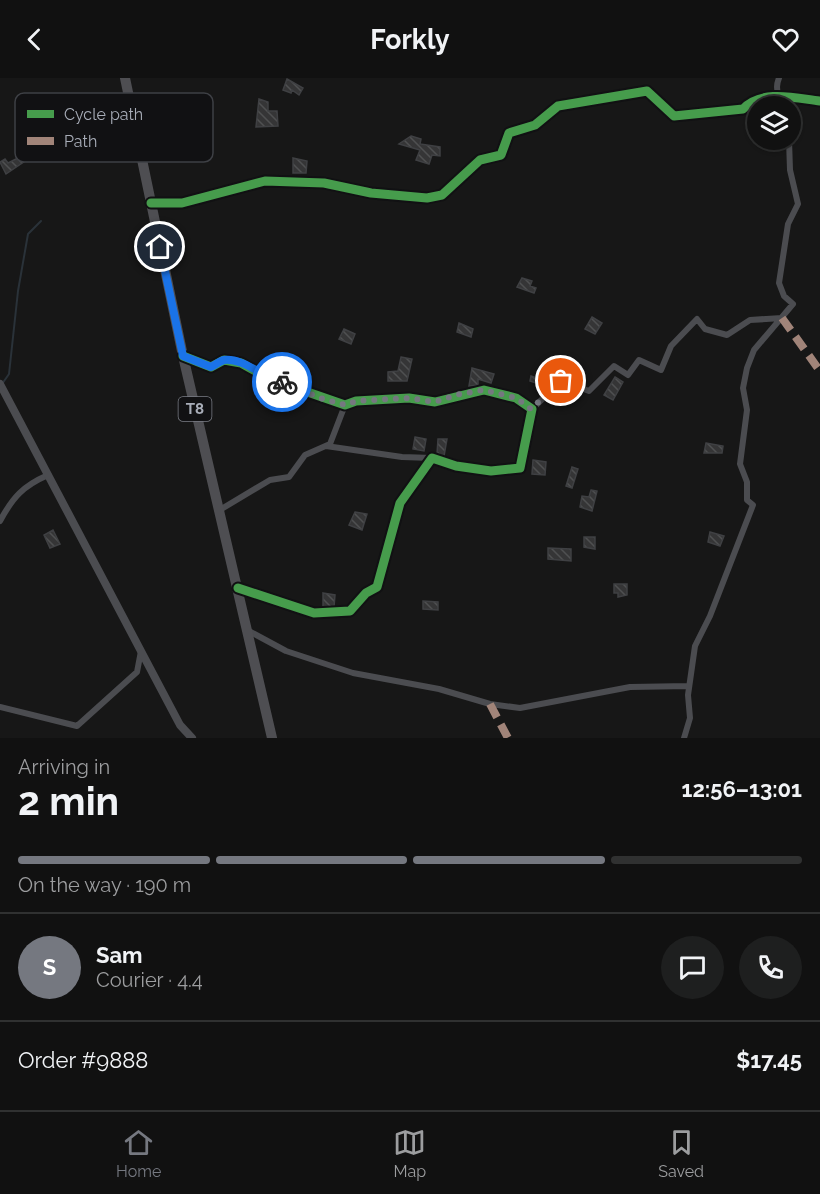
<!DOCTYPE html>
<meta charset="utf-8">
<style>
:root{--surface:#111;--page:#1e1f1f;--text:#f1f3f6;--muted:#9c9d9f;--line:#303131;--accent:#757880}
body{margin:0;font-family:Raleway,sans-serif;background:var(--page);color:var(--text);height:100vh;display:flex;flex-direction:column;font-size:22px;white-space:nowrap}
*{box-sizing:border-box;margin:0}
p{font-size:20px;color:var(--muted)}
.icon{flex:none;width:33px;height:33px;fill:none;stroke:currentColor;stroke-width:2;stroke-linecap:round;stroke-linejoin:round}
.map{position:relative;height:660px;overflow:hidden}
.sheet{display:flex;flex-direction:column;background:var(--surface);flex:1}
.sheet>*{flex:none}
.fabs{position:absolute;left:747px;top:18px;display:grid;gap:12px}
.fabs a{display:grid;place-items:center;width:54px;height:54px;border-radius:50%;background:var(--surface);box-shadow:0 2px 4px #0004,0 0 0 2px var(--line);font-size:30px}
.pin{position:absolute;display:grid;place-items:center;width:51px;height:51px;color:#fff;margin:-26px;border:3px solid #fff;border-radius:50%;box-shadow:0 2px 6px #0007}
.courier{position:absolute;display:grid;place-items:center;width:60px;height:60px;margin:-30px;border:4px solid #1a73e8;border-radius:50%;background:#fff;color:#222;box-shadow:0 2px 8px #0007}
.overview em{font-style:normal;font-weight:700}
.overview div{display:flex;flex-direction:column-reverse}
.overview{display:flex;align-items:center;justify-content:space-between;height:102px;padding:0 18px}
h1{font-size:39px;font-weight:700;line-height:45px}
.bar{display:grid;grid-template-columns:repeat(4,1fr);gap:9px 6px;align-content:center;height:72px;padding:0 18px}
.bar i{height:8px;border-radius:4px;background:var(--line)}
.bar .selected{background:var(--accent)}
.bar p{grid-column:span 4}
.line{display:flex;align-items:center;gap:15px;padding:0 18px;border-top:2px solid var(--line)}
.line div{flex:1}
.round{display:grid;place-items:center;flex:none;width:63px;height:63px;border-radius:32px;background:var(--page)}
header{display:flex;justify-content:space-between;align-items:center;height:78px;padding:0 18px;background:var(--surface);font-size:27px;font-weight:700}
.tab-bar{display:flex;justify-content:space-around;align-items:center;height:84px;border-top:2px solid var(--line);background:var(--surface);font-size:16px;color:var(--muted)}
.tab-bar a{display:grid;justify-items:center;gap:3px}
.tab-bar .selected{color:var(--accent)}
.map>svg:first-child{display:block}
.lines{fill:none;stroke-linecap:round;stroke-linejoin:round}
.stream{stroke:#2a3239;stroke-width:2}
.building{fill:url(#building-back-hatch);stroke:#3f4043;stroke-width:1.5}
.minor{stroke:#4b4c50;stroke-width:6}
.tertiary{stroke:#4b4c50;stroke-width:8}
.trunk{stroke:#4e4e52;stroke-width:10}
.quiet{stroke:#a18479;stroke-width:8;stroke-dasharray:15 8;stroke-linecap:butt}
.cycleway-casing{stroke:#111113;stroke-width:13}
.cycleway{stroke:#469c4c;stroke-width:9}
.done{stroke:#757880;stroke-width:6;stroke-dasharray:0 10.8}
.route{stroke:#1a73e8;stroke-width:8}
.labels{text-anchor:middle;stroke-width:4.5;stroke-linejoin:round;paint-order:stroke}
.shield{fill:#111113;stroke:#7b7e86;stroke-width:1.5}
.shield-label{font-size:15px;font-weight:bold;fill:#a8adb8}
.key{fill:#111113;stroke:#3e4045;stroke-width:1.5}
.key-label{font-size:16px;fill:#a8adb8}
</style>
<header><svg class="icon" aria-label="back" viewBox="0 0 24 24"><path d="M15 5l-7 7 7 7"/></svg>Forkly<svg class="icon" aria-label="heart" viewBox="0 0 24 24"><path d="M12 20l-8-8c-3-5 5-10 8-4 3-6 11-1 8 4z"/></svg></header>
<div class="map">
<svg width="820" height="660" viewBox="0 0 820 660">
<defs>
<pattern id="building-back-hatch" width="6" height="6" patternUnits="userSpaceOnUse" patternTransform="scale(1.5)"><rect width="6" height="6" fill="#353536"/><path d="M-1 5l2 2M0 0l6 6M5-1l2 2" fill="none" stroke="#4f5051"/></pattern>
</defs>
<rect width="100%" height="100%" fill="#171717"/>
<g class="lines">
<!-- stream -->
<path class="stream" d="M2,306L9,296L18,213L28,156L41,143"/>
</g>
<!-- building -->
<path class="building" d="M287,1L303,10L299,17L292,12L291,15L283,12Z
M259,21L268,24V33H277L278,48L256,49Z
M411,58L421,61L420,66L440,69V78L432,77L429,86L416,82L420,72L399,66Z
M24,69L31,79L6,96L0,84L5,81L8,85L22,78L19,73Z
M293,80L307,83L306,95H293Z
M522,200L532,203L530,208L536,210L534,215L517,209Z
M592,239L602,245L595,256L585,251Z
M459,245L473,251L471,259L457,254Z
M344,251L355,256L351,266L339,261Z
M401,279L412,281L407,303H388V294L398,293Z
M472,290L494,296L491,305L478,301V307L469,308Z
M531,298L549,304L548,309L540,313L542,307L530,303Z
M615,299L623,304L613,322L604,317Z
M415,359L426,361L424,373L413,371Z
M438,361H447L444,378L437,376Z
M706,365L723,368L722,375H704Z
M533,382L546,384L545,397L532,396Z
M572,389L578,391L572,410L566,408Z
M591,412L597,413L592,433L580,429L582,418L589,419Z
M355,434L367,436L362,452L349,447Z
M53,452L60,466L50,470L44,457Z
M710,454L724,458L720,468L708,464Z
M584,459H595V471L584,469Z
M548,470L571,471V483L548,481Z
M614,506H627V517L618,519V515H614Z
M323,515L335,517L334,529H323Z
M423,523L438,524V532L423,531Z"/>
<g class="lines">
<!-- minor -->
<path class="minor" d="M779,0C774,12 779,19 787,28
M151,125H182L265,103L324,105L371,115L427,120L442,117L480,82L501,77L509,55L535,47L558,28L647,13L674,38L743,31C762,11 795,20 820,23
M183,278L211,289L224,282L241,285L270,301L345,327L356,323L409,320L435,324L484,312L516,320L532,331L520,390L491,393L456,388L432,380L400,425L377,509L366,515L350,533L314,535L238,510
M532,331L561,303L589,313L614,288L628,297L639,282L661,292L671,268L697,241L705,251L727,257L750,242L782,240
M326,368L402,379L432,380
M218,433L270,402L289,399L305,377L330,366L345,327
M0,443C13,419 23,408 48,397
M247,552L286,573L353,595L439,611L490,626L520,630L630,609L689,608
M0,629L77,648L137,594L141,573
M684,660L690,640L688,617L695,568L710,538L753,427L747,422V404L740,386L747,332L743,310L747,290L754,272L793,226L784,218L779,205L788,146L798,126L790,92L789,62"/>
<!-- tertiary -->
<path class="tertiary" d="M0,306L180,647L192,660"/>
<!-- trunk -->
<path class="trunk" d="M125,0L183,278L272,660"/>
<!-- quiet -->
<path class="quiet" d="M782,240L820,293
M490,626L508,660"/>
<defs>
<path id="cycleway" d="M151,125H182L265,103L324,105L371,115L427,120L442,117L480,82L501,77L509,55L535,47L558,28L647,13L674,38L743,31C762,11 795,20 820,23
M183,278L211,289L224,282L241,285L270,301L345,327L356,323L409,320L435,324L484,312L516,320L532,331L520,390L491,393L456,388L432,380L400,425L377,509L366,515L350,533L314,535L238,510"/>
</defs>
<!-- cycleway casing -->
<use href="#cycleway" class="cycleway-casing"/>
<!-- cycleway -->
<use href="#cycleway" class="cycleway"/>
</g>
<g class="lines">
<!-- done -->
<path class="done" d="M282,304L320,320L345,327L356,323L409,320L435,324L460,316L484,312L516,320L531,331L561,303"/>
<!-- route -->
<path class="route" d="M160,169L183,278L211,289C215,287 220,283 224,282C242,279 264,300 282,304"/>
</g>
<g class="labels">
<!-- shield labels -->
<rect class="shield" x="178.5" y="319" width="33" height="24" rx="4.5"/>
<g class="shield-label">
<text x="195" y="336">T8</text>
</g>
</g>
<!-- legend -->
<rect x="15" y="15" width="198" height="69" rx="9" class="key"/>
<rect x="27" y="32" width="27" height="8" fill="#469c4c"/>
<rect x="27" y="59" width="27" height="8" fill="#a18479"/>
<g class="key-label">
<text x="64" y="42">Cycle path</text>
<text x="64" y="69">Path</text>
</g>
</svg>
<div class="fabs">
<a><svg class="icon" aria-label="layers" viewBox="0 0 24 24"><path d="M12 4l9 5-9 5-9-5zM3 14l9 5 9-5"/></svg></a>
</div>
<div class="pin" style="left:561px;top:303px;background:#ea580c"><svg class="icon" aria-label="bag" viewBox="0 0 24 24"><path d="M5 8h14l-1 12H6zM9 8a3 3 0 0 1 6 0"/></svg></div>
<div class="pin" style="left:160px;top:169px;background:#1f2937"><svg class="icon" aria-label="home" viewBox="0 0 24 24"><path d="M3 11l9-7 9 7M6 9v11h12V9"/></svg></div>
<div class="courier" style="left:282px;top:304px"><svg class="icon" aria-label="bike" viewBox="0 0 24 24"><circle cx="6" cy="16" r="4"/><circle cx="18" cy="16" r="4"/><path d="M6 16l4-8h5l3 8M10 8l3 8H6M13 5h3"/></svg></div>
</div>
<section class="sheet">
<div class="overview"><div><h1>2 min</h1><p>Arriving in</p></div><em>12:56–13:01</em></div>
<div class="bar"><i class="selected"></i><i class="selected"></i><i class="selected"></i><i></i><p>On the way · 190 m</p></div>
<div class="line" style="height:108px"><b class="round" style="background:var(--accent);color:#fff">S</b><div><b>Sam</b><p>Courier · 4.4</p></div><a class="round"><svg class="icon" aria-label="chat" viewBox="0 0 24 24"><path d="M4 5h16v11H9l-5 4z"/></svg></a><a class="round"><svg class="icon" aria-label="phone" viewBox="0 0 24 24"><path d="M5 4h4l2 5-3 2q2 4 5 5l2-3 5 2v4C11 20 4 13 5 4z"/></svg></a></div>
<div class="line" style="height:78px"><div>Order #9888</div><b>$17.45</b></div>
</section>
<nav class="tab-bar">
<a class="selected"><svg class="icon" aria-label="home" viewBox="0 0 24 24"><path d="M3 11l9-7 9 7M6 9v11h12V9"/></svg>Home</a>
<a><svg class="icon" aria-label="map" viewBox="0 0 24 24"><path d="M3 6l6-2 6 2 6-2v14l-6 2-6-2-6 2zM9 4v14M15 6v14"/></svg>Map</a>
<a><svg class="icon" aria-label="saved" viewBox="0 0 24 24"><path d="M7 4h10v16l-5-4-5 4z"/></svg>Saved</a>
</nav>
